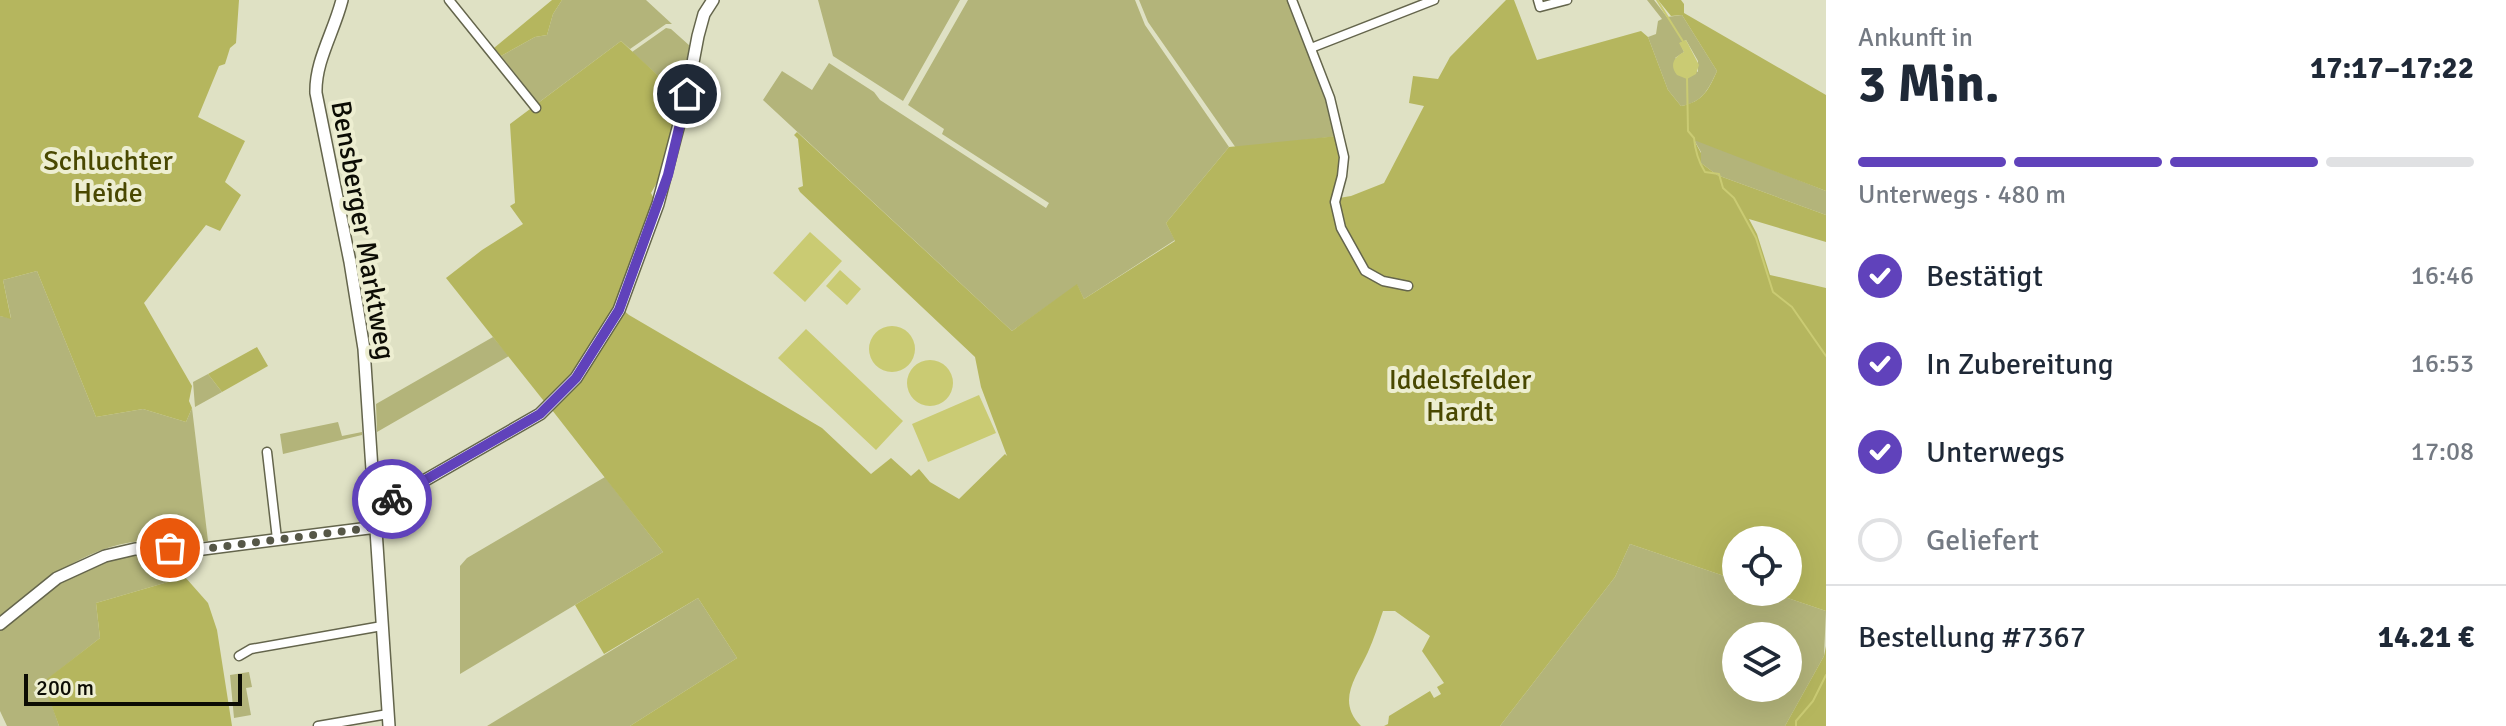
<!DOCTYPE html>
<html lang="de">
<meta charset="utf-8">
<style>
:root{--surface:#fff;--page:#f2f2f3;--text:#1f2937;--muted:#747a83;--line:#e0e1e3;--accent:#6042bb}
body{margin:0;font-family:Signika,sans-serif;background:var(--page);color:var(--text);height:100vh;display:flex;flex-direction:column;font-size:30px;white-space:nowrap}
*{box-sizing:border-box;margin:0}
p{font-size:26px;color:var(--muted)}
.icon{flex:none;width:44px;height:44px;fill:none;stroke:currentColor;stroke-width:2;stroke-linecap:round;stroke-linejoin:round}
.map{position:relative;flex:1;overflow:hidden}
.details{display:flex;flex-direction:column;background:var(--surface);width:680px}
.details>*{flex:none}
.buttons{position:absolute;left:1722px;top:526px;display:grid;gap:16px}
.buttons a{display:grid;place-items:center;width:80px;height:80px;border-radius:50%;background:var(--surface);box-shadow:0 8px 32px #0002;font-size:40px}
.scale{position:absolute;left:24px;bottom:20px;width:218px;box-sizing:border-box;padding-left:8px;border:4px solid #0c0c04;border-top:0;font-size:22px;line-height:28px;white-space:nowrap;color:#0c0c04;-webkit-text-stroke:6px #edeed1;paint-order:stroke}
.pin{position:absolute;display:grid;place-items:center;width:68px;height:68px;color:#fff;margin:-34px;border:4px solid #fff;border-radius:50%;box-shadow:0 2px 8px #0007}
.courier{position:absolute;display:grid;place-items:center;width:80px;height:80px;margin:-40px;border:6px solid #6042bb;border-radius:50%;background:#fff;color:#222;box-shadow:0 2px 10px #0007}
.summary em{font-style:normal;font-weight:800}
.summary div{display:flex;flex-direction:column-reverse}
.summary{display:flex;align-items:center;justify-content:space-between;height:136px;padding:0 32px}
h1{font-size:52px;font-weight:800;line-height:60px}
.bar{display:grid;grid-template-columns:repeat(4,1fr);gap:12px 8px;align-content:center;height:96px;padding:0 32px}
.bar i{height:10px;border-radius:6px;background:var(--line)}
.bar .selected{background:var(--accent)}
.bar p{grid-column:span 4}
.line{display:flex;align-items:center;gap:20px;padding:0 32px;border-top:2px solid var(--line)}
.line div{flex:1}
ol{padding:0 32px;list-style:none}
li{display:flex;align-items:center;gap:24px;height:88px}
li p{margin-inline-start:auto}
li .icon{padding:8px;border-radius:50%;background:var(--accent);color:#fff;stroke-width:4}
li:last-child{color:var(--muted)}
li i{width:44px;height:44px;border:4px solid var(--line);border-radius:50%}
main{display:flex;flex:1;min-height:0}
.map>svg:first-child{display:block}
.green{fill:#b3b47a;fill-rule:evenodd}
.forest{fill:#b5b65e}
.water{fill:#cacb73}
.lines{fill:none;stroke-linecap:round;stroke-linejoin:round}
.stream{stroke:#cacb73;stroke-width:2}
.street-casing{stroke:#64654c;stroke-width:11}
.secondary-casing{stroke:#64654c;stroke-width:14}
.street{stroke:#fff;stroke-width:8}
.secondary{stroke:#fff;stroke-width:11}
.done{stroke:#565747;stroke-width:8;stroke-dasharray:0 14.4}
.route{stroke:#6042bb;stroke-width:10}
.labels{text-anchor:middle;stroke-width:8;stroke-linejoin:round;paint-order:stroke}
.park-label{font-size:28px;fill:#494801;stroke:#edeed1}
.street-label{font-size:28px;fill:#0c0c04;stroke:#edeed1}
</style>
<main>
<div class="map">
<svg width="1826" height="726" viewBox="0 0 1826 726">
<rect width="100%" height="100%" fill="#dfe1c4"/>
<!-- green -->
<path class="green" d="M562,0H646L672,24H666L630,49L621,41L538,103L501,56L535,37L547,35L553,14Z
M818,0H960L903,101L833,56Z
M968,0H1135L1145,25L1229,147L1166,223L1175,240L1084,299L1077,285L1012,331L763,100L782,71L812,90L829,63L874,92L880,100L1046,208L1049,203L942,134L944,129L908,105Z
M1139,0H1290L1297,19L1295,20L1339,136L1236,148L1148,22Z
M1647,0H1654L1667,17L1682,15L1717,71C1708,90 1703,102 1681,106L1668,90L1648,37L1656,34L1658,21L1662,19ZM1686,40L1698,61V72L1675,58L1684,52L1680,43Z
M666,28L671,29L690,46L678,94L632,52Z
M1693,138L1826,191V215L1717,175L1701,163V152Z
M37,271L96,417L143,409L186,422L192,408L208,541C185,543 163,539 140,541C84,547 42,582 0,616V316L11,318L3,280Z
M493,337L509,356L377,432L376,404Z
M208,374L222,392L195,407L193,382Z
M338,422L342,436L362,432V435L283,454L280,434Z
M605,477L663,552L460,674V566L467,558Z
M1630,544L1736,580V592H1770L1826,611L1824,656L1785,726H1500L1615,577ZM1736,636H1788V688H1736Z
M141,552H167L185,577L96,603L100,638L44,682L59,726H7L0,711V629C49,591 77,564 141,552Z
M698,598L737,658L630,726H487Z
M249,672L252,687L246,688L251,715L234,718L230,675Z"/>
<!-- forest -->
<path class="forest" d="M0,0H239L236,43L230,48L225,64L219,66L198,117L245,141L225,182L241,195L220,231L206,225L144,303L192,386L189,401L192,408L186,422L143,409L96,417L37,271L3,280L11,319L0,316Z
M552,0H562L553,14L547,35L535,37L501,56L494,48Z
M1506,0H1514L1537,60L1641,31L1648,37L1668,90L1681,106C1703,102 1709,89 1717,71L1682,15L1671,16L1658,0H1681L1684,4V13L1826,95V191L1694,140L1701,153V163L1717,175L1826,215V242L1749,219L1757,234L1770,275L1826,288V611L1770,592H1788V540H1736V580L1630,544L1615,577L1500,726H1384L1388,724L1389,716L1430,691L1434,698L1441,694L1437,687L1444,683L1422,651L1430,636L1395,611H1383C1378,625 1374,639 1368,652C1356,678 1336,701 1361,726H630L737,658L698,598L604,654L575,605L663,552L552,410L571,388L621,308L629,315L822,428L871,474L891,458L911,476L919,469L930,482L959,499L1005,454L1007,456L981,387L975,357L800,192L798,188L803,186L798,139L794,135L797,132L1012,331L1077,284L1084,299L1175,241L1166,223L1229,147L1338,136L1342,165L1339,198L1351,196L1384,183L1424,106L1409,103L1413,76L1438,79L1450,57Z
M621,41L680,96C675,132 671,161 651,193L655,201L617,304L583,363L547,405L446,278L482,250L523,224L510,206L515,203L510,124Z
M257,347L268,366L222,392L208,374Z
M185,577L208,603L217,630L232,726H59L43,682L100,638L96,603Z
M1826,646V726H1785L1824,656Z"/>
<!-- water -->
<path class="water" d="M1686,40L1699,65L1696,74L1687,79L1677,75C1669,65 1674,57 1684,52L1679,43Z
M810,232L842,261L805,302L773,273Z
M840,270L861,289L847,305L826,286Z
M869 349a23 23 0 1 1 46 0a23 23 0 1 1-46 0Z
M806,329L903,421L876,450L778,358Z
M907 383a23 23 0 1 1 46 0a23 23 0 1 1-46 0Z
M979,395L996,433L928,462L912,424Z"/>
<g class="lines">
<!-- stream -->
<path class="stream" d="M1657,0L1684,43
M1687,77L1688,131L1694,138C1695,150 1698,161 1705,172L1719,174L1723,188L1734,198L1756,238L1773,292L1792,307L1826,356
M1796,726V721L1813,701L1826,675"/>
<defs>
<path id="street" d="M449,0L536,108
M1292,0L1330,98L1344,157L1342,176L1335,202L1341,228L1365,271L1383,281L1408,286
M1538,0L1540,7L1567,0
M1311,48L1434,0
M267,452L277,539
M239,656L251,649L382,626
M318,726L388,714"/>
<path id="secondary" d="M342,0C334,32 315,61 316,93L350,262L364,349L389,726
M375,509L540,414L576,378L619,310L658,204L687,94L698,36L704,14L713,0
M0,624L57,578L105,556L135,549H203L377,527"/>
</defs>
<!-- street casing -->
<use href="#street" class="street-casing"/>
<!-- secondary casing -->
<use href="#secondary" class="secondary-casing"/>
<!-- street -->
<use href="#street" class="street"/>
<!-- secondary -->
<use href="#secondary" class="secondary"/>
</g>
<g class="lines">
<!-- done -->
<path class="done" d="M170,548L203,549L377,527L375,509L392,499"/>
<!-- route -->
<path class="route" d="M392,499L540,414L576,378L619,310L668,175L687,94"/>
</g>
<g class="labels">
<!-- park labels -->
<g class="park-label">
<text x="108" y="170">Schluchter<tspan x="108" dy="32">Heide</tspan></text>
<text x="1460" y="389">Iddelsfelder<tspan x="1460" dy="32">Hardt</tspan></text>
</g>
<!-- street labels -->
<g class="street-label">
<text transform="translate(364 230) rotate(80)" y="10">Bensberger Marktweg</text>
</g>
</g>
</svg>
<div class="buttons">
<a><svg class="icon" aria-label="locate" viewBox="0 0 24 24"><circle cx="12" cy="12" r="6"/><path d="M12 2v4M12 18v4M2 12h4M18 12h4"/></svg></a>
<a><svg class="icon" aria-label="layers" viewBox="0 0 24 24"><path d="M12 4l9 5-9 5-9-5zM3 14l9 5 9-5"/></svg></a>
</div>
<div class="scale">200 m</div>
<div class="pin" style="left:170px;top:548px;background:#ea580c"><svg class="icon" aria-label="bag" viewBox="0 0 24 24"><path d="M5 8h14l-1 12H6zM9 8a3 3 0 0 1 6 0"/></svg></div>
<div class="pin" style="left:687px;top:94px;background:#1f2937"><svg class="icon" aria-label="home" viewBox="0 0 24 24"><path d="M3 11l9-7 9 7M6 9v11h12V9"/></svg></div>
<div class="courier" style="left:392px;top:499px"><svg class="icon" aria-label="bike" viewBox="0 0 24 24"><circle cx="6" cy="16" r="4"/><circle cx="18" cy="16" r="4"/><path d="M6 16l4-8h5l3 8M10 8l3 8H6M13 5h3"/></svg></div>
</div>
<section class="details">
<div class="summary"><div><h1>3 Min.</h1><p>Ankunft in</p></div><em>17:17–17:22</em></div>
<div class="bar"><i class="selected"></i><i class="selected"></i><i class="selected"></i><i></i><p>Unterwegs · 480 m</p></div>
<ol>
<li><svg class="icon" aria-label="check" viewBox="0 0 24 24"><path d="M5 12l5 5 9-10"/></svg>Bestätigt<p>16:46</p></li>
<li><svg class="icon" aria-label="check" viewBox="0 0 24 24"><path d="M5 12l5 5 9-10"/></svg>In Zubereitung<p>16:53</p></li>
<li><svg class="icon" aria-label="check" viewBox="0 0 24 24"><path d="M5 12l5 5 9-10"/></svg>Unterwegs<p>17:08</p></li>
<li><i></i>Geliefert</li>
</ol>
<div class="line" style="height:104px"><div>Bestellung #7367</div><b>14.21 €</b></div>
</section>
</main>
